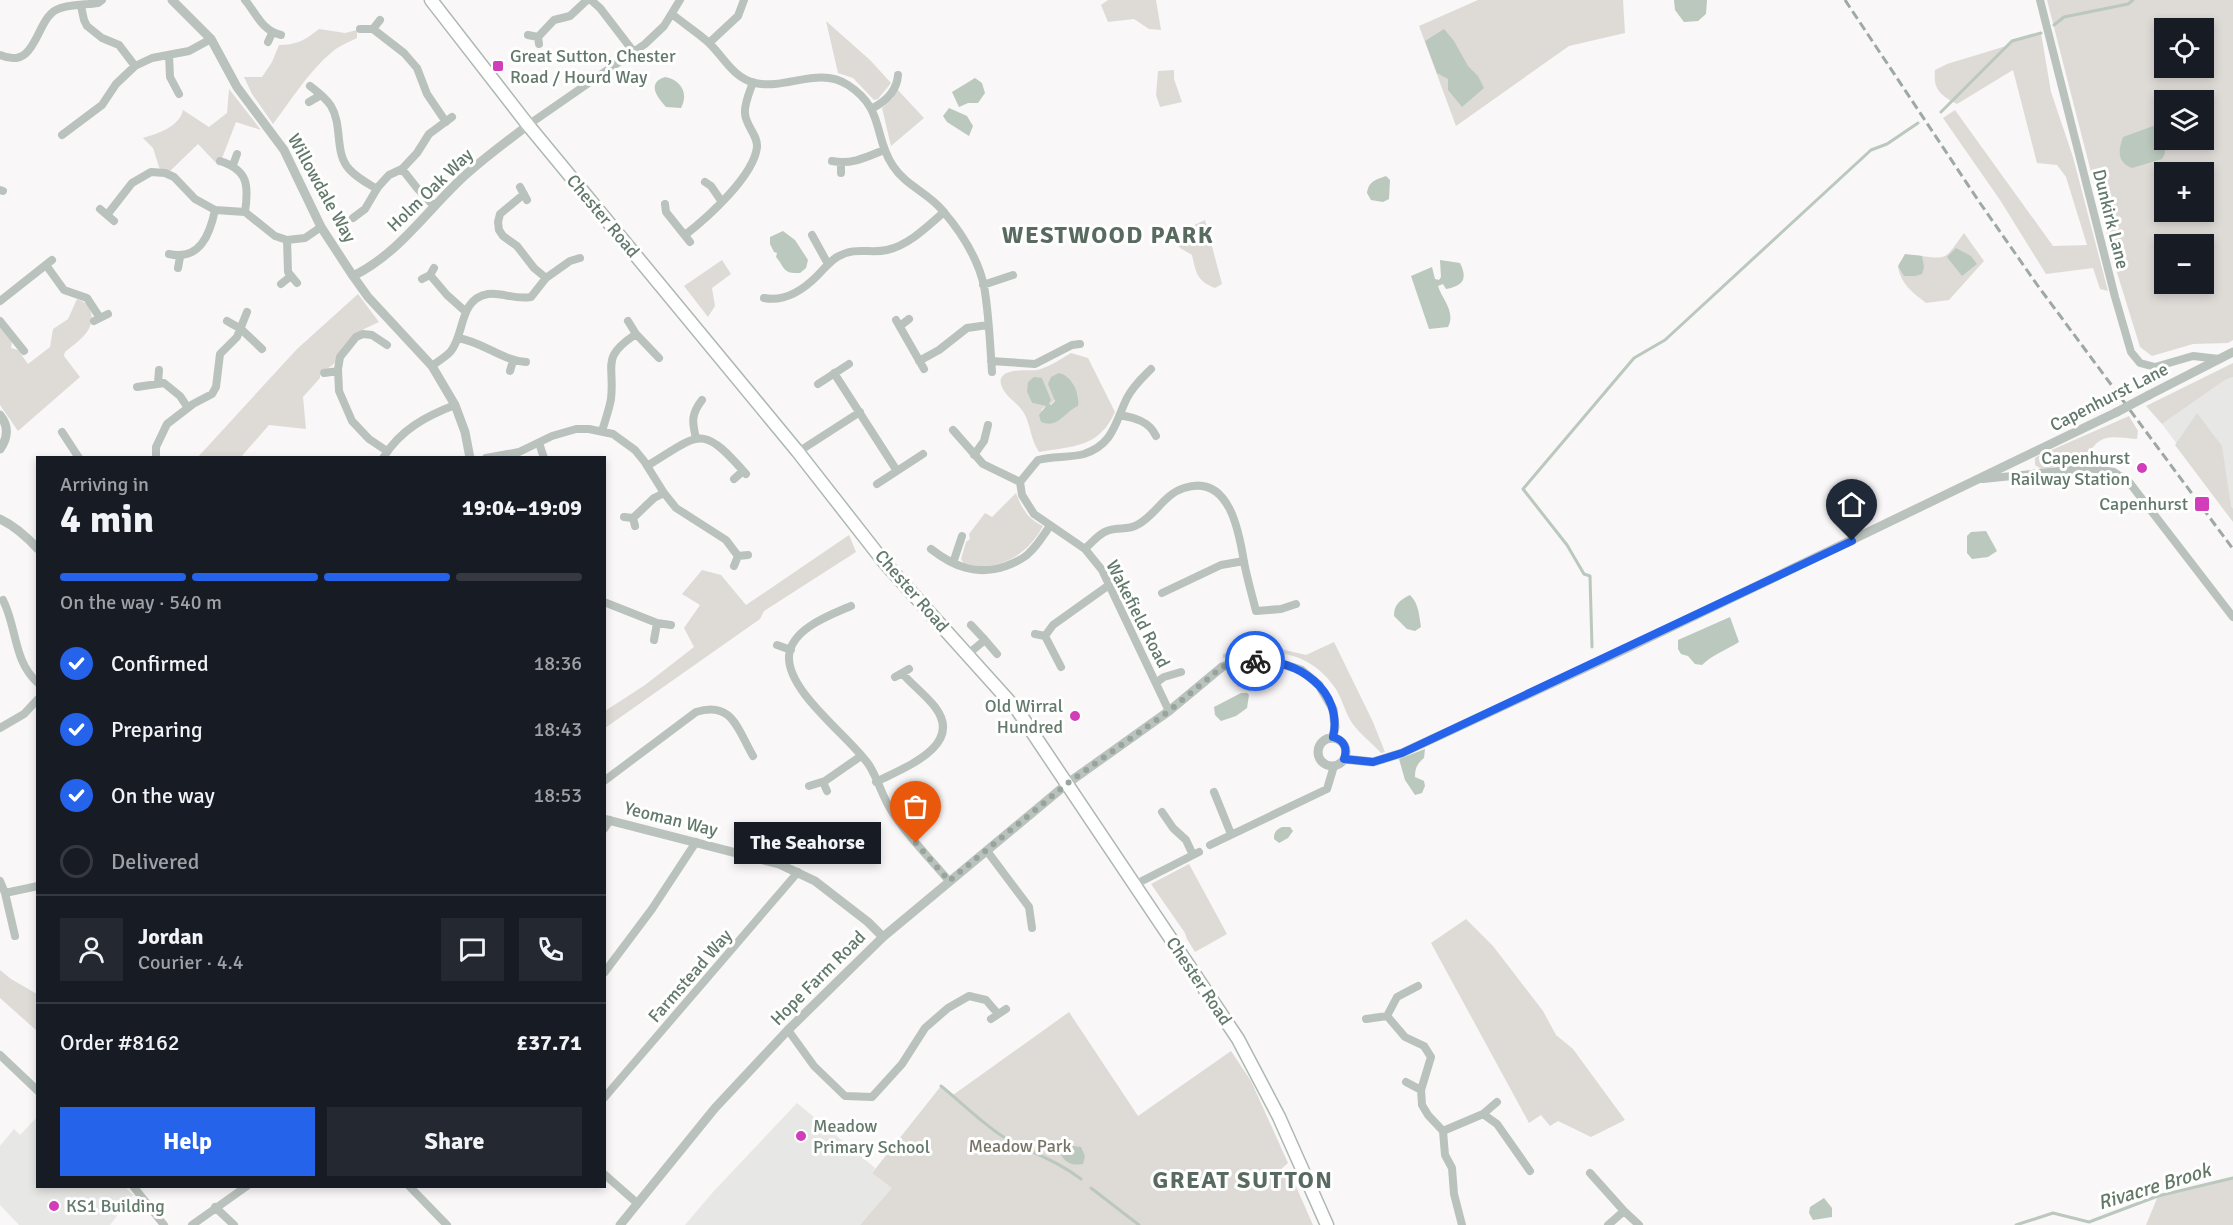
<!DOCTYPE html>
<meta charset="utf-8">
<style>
:root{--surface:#171b24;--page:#242831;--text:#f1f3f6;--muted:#9ea1a6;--line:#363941;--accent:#2563eb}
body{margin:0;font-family:Signika,sans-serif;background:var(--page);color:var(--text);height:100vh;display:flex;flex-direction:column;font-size:22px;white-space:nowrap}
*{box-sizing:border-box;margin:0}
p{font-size:20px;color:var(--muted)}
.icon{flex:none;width:33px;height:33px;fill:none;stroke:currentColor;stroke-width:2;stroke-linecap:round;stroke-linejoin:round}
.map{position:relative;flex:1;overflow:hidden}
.details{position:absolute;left:36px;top:456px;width:570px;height:732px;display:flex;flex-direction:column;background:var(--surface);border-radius:0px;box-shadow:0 3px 9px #0003}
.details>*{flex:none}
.tools{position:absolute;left:2154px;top:18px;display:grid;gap:12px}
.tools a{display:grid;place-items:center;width:60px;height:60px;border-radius:0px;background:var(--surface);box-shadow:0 3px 9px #0003;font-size:30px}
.pin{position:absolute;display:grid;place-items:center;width:51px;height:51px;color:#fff;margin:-62px -26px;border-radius:50% 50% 50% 0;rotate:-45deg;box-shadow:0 0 6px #0007}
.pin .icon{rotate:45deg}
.courier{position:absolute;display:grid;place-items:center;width:60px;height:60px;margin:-30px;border:4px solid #2563eb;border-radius:50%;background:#fff;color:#222;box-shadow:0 2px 8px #0007}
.bubble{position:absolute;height:42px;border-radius:0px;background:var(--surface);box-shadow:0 3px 9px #0003;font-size:20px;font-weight:700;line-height:42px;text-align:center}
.headline em{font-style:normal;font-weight:700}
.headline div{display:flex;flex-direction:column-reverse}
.headline{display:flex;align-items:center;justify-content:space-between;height:102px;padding:0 24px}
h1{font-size:39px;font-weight:700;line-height:45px}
.bar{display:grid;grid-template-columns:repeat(4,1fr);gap:9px 6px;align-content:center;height:72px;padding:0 24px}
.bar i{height:8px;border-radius:4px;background:var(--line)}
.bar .active{background:var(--accent)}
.bar p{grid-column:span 4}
.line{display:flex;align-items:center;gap:15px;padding:0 24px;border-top:2px solid var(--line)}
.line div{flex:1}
.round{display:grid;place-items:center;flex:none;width:63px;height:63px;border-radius:0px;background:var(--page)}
ol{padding:0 24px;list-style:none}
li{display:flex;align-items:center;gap:18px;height:66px}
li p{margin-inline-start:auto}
li .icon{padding:6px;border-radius:50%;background:var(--accent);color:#fff;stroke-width:4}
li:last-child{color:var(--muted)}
li i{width:33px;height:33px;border:3px solid var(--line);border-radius:50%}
.cta{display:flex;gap:12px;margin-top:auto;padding:12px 24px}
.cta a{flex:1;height:69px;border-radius:0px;background:var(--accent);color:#fff;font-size:24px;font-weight:700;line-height:69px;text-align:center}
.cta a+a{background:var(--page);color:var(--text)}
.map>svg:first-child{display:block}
.built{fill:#e7e7e6}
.green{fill:#dedbd7;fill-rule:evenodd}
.water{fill:#bac8bd}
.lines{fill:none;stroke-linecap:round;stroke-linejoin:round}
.stream{stroke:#bac8bd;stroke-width:3}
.primary-casing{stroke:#aeb8b2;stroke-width:15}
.minor{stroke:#bac2bd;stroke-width:8}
.tertiary{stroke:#bac2bd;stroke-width:9}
.primary{stroke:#fff;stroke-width:12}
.rail{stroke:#9da9a2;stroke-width:3;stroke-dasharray:9 4.5;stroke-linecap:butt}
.tertiary-bridge{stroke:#bac2bd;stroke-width:9}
.done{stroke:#97a59c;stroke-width:6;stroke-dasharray:0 10.8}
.route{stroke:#2563eb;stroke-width:8}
.poi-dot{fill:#d23eb9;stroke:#fff;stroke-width:2}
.labels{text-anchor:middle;stroke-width:6;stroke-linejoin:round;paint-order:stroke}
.poi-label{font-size:18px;fill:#62796b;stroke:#fff;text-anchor:start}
.street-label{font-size:18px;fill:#62796b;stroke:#fff}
.park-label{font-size:18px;fill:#787366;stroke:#fff}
.water-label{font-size:20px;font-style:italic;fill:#627966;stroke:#fff}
.district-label{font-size:24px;font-weight:bold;letter-spacing:1.5px;fill:#596b60;stroke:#fff}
</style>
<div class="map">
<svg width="2233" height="1225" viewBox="0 0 2233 1225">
<rect width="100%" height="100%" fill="#f9f7f7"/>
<!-- built -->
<path class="built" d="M2233,377V519L2162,424L2225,380Z
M797,1103L875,1168L872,1173L893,1188L860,1225H685L713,1192Z
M37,1117L38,1186L125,1187L133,1195L110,1225H19L0,1205V1146L14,1129L20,1135Z"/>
<!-- green -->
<path class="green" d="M1108,0H1156L1161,30L1149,29L1134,19L1108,22L1101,5Z
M1478,0H1623L1625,33L1569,46L1456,126L1419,26Z
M2047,0H2233V340L2228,343L2193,344L2152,356L2140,347L2115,266ZM2164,28H2204V68H2164ZM2164,100H2204V140H2164ZM2164,172H2204V212H2164ZM2164,244H2204V284H2164Z
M826,21L870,60L891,83L878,99L874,100L853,78L838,73Z
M319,29L345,33L357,30V38C349,42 339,46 332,52C308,72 292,99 273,124L252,94L244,77H262L272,62L279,45C297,45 305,40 319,29Z
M2041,33L2051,92L2073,157L2108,291L2100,289L2093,268L2046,274L2000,200L1943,118L1955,110L2053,246L2087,245L2066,177L2057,165L2037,163L2013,70L1957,104C1940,95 1933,90 1935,70L1947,64L2006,46L2012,41Z
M1174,70V79L1182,102L1160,107L1156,95L1158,71Z
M229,89L261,130L236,122L219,166L198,144L167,174L161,173L153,148L143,138C159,133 179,127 183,110L209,127L227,113Z
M897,89L924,118L891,146L882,108L893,98Z
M1205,220L1222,284L1215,288C1197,281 1196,273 1192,255L1180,248L1171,236Z
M1964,233L1984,261L1949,300L1926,303C1912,292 1901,284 1898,267L1915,255C1949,260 1944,260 1964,233Z
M722,260L731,274L712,288L715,306L708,317L684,286Z
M358,294L379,322C368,327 358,331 350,340C339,352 338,368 320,371V378L303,397L306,429L269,425L241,457L197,458L297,349Z
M77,299C92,303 96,319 87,332C82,339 72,346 65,352L64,356L80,377L18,431L0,405V326L12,341L11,348L18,350L28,364L50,347L53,329L68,319Z
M1071,353L1088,358L1115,412C1099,448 1073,446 1039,452C1030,438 1031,426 1024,413C1018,403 1006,397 1002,387C993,366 1030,371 1037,370C1049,367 1061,359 1071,353ZM1042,378L1050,400L1049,405H1050L1072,382L1078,396L1071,409L1060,420L1041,410L1046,406L1032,403L1027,392Z
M2233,363V377L2225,380L2162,424L2146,406Z
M2197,413L2222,446L2231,506L2233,509V522L2175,445Z
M2129,416L2138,431L2137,439C2106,436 2099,433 2083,463L2041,469L2035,465V458L2040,455Z
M1016,493C1022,509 1028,519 1043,526C1027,556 998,572 965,565L961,559L966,542L970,539L969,534L985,513L992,517Z
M849,535L856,552L764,611L760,619L605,728V711L645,685L694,647L684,628L700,605L682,594L702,570L721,575L746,605Z
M1334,642L1373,722L1385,752L1381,753C1372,743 1360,734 1352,723C1344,711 1342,696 1333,685C1306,648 1263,647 1223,658V654L1260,644L1306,655Z
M1189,864L1227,934L1195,952L1187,939L1185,933L1151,884Z
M1466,919L1493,946L1543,1011L1556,1035L1573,1049L1625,1120L1591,1137L1558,1121L1550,1126L1541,1115L1529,1123L1431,943Z
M0,970L11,979L37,994V1031L0,998Z
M1069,1012L1138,1116L1231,1051L1251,1081L1288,1163L1272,1177L1276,1181L1285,1173L1291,1175L1313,1225H860L892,1188L872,1173L941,1086L953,1095Z
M2233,1178V1225H2146L2158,1196Z"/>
<!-- water -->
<path class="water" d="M1674,0H1707L1706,14L1698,21L1684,22L1675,10Z
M1444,29L1454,41L1468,66L1478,76L1484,88L1462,107L1448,90V79L1437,73L1425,41Z
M665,77C681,80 689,93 681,108L666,107C656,96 647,83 665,77Z
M975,78L982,83L985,93L978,103H968L959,107L952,92Z
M949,108L967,116L973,126L969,136L947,122L943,116Z
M2156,125C2160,136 2170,148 2162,159L2132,168C2117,162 2118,151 2123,137Z
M1386,176L1390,180L1389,199L1383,202L1371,200L1367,193C1369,181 1375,180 1386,176Z
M783,231L795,240L808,260L806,268L800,273C782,274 785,267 776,257L777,253L774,252L770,244V237Z
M1956,248L1971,256L1977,264L1962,276L1947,257Z
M1905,254L1922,256L1924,267L1922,274L1915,276H1904L1898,266Z
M1440,260L1460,263C1468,279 1463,286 1446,289L1443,284L1438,286C1442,299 1456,312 1448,327L1429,329L1411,276L1432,267L1435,279L1439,280L1441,277Z
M1059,373C1072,376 1080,393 1078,406C1064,412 1059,429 1041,422L1039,415L1046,406L1032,403L1027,392L1028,382L1034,377L1042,378L1051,400L1049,404L1051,405L1055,401L1048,384L1051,377Z
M1986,531L1997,551L1988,557L1972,559L1967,553V536L1971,532Z
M1410,595C1419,604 1419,615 1421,627L1415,631L1407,629L1394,616C1394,604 1400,600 1410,595Z
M1730,617L1739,642C1726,650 1712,655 1702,665L1695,664L1688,656L1681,654L1678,649V640Z
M1241,693H1247L1249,695L1247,708L1236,716L1221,721L1215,715L1214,707Z
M1425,749L1424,758C1417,764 1415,768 1415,777L1424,781L1425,786L1422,793L1415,795L1405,780L1399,759Z
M1282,827H1290L1293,831L1288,838L1279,843L1274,839C1274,832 1276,830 1282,827Z
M1066,1145L1081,1147L1085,1156L1083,1164C1072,1166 1065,1163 1060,1153Z
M1824,1198L1832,1208V1217L1813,1220L1809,1213L1810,1207Z"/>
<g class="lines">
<!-- stream -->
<path class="stream" d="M2054,25L2064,17L2128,4L2133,0
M1941,112L2012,41L2041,33
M1592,647L1590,576L1584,574L1567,545L1523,489L1634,358L1665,340L1871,150L1887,144L1918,123
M941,1086C960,1101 987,1128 1007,1139C1032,1153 1058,1161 1081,1179
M1091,1188L1139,1225
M2016,1225L2053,1213L2089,1222L2158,1196L2233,1178"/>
<defs>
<path id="primary" d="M431,0L528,125L798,452L884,562L1018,711L1238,1039L1279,1117L1327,1225"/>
</defs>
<!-- primary casing -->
<use href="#primary" class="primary-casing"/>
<!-- minor -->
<path class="minor" d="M245,0C256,13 262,31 281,35
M591,0L600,8L633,51
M2040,0L2115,297L2131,352L2140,363L2155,367L2193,356L2219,359
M81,6L84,20L87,26L102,38L119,45L135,66
M672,14C684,24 697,32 708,42C724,57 732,77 755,83C786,90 819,66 848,85C885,109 873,136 893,166C906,186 929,193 943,211C961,232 978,259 984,286C989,314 990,344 992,372
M360,29H373L404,53L417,68L427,94L446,122
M373,29L380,20
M528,35L538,37
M268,42L272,33
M709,43L738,16L744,0
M539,44L538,37L554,20L570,16L587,0
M0,55C37,71 35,21 56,10C67,4 85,5 98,3L102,0
M169,55L170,77L179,94
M310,86C318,92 326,98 331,106C343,126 334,152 349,169C357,178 367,183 377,189
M309,102L321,95
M873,108C886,101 897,91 898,75
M528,125L645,44L664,26L680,0
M62,135L102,105L116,84L135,66L152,58L189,51L211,39
M220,161C248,170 249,185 245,212
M832,161C851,165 867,157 884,150
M233,165L237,154
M402,169L417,188L434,206
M841,173V163
M705,182L711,186L722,202
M520,187L527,200
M0,190L3,191
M524,194L500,214L498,222L499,230L503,236L517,246L534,268L546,278
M665,204L666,212L690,242
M100,209L114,221
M107,215L132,183L151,172L165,173L174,177L195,199L215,210L245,212L275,236L287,240L305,238L321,227
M353,218L365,209L378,187L389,175L402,169L417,153L429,134L452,117
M685,235C707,218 754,176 757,147C758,135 745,125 745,113C744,104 750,91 753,82
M812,235L828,264
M287,240L288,272L297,283
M169,254C200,261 210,234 215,210
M46,265L64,290L87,298L100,318
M178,268L180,257
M434,268L430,275L447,295L466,312
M546,278L570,261L580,258
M422,279L430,275
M281,284L291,276
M983,285L1013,275
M764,298C784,302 803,290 817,276C824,269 829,262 837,257C856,246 869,254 887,250C909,245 928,226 944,212
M0,301L52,260
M896,320L924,369
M0,321L24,351
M94,321L108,314
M227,321L241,329L262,349
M628,321L636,334L659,358
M900,326L909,319
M458,338C483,342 501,360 526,362
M919,361L939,350L967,328L988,325
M991,361L1035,364L1072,345L1080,344
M432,366C438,361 446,357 451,351C465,333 459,299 488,294C502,292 514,300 531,297L546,278
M1151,369C1142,378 1133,386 1127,398C1115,422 1114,444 1084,454C1069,458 1053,456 1038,460L1020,482L1022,495L1034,514L1085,549L1102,570L1169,711
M510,371L513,361
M324,373L338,371
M834,373L897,471
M158,383L159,370
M818,384L849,364
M137,387L164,383L180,396L188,408
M1120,415C1135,418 1149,421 1156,436
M953,430L983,464L1020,482
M602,431C605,421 609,410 611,399C615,364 600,358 636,334
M62,432L79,458
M696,438C692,422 691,414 702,400
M539,443L544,458
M387,451L369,439L352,421L339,391L338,369L340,357L356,337L363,334L372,335L387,345
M798,452L860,412
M974,455L984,441L988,425
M156,458V447L167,424L193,404L212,394L216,387L220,354L237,337L247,312
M383,458C400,430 426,416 455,405
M486,458L519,452L552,436L576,429H589L613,434L635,450L644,461L664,493L676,508L726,540L738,556L748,555
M647,466C701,433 701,423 746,474
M734,479L743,471
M1983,479L2088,468L2114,472L2129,482L2233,617
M877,484L923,454
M624,517L633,518
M635,526L633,518L654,498L664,493
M931,549C954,567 977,576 1006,566C1014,563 1024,559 1030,552C1038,545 1044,534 1050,526
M1085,549C1094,540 1102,530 1115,529C1123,528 1130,529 1137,525C1155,516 1164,494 1184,488C1229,473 1239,531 1244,562C1247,578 1252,595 1256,611L1281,609L1296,604
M953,563L962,536
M734,566L738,556
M1162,593L1221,565L1244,561
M3,600C17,627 13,661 38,683
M604,602L657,623L671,625
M851,606C830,615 791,629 789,656C787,692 849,736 869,765C878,779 882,796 891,810C907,836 930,858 949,881
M1035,634L1045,636L1061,667
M1045,636L1053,625L1109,585
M654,640L657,623
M985,640L997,654
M777,645L791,650
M968,654L985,640L971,625
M895,677L909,669
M1157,682L1164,677L1181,672
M0,728L24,714L38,699
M604,781L696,712C732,701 737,728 753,756
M823,782L827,791
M876,782C903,768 965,746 935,707C925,694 912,685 902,673
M809,786L825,781L861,756
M1214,792L1231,834
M1162,812L1173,828L1186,840L1193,855
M604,829L610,820
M1210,845L1327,789L1334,766
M987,851L1029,907L1032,928
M0,881L5,893L15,936
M1134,885L1199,852
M5,893L38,886
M604,973L652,909L696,842
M1418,986L1397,997L1387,1016L1405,1037L1424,1046L1431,1057L1421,1090L1422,1105L1428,1115L1443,1131L1445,1155L1452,1168L1454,1194L1462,1225
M991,1019L1006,1009
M1366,1019L1387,1016
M788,1030L814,1066L845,1096L872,1097L902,1064L925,1028L948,1008L969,996L986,1000L998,1014
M0,1055L38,1091
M1406,1082L1421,1090
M604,1098L798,872
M1483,1114L1497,1102
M1443,1131L1483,1114L1497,1124L1530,1171
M1590,1173L1624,1211L1608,1225
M604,1174L637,1203
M133,1186L164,1225
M409,1186L447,1225
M215,1207L234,1225
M1624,1211L1639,1225
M192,1225L247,1186"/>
<!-- tertiary -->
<path class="tertiary" d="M172,0L211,39L237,87L284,150L321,227L353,276L368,297L432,366L455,405L465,432L470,458
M353,276C396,255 423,216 456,184C478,162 504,144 528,125
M2149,395L2233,352
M0,415C9,426 8,438 0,449
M0,519C15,526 27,537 38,549
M1318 752a14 14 0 1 1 28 0a14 14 0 1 1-28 0Z
M1344,759L1373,762L1402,753L1628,648L2117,412
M604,819L779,864L815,881L868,922L883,937
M620,1225L715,1108L788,1030L883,937L1068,783L1169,711L1222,667L1236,662L1270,660L1301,670L1319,685L1333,709L1335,727L1333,737"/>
<!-- primary -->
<use href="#primary" class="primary"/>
<!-- rail -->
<path class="rail" d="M1845,0L1980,203L2038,286L2233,549"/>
<!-- tertiary-bridge -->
<path class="tertiary-bridge" d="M2117,412L2149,395"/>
</g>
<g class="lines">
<!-- done -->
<path class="done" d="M916,843L949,881L1068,783L1169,711L1222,667L1236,662L1255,661"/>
<!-- route -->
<path class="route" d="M1255,661C1297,658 1344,691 1333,737C1344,740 1348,748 1344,759L1373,762L1402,753L1852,541"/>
</g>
<!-- markers -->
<g class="poi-dot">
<rect x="492" y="60" width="12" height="12" rx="3"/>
<circle cx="2142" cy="468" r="6"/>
<rect x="2194" y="496" width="16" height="16" rx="3"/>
<circle cx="1075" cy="716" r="6"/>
<circle cx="801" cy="1136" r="6"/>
<circle cx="54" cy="1206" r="6"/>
</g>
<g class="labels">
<!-- poi labels -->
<g class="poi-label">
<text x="510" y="62">Great Sutton, Chester<tspan x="510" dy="21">Road / Hourd Way</tspan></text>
<text x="2130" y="464" text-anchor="end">Capenhurst<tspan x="2130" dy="21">Railway Station</tspan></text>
<text x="2188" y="510" text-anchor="end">Capenhurst</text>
<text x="1063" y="712" text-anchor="end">Old Wirral<tspan x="1063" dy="21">Hundred</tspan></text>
<text x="813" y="1132">Meadow<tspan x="813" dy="21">Primary School</tspan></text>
<text x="66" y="1212">KS1 Building</text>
</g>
<!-- street labels -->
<g class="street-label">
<text transform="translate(322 188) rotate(61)" y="6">Willowdale Way</text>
<text transform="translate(430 190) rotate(-44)" y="6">Holm Oak Way</text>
<text transform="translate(603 216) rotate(50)" y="6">Chester Road</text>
<text transform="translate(2111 219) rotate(76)" y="6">Dunkirk Lane</text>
<text transform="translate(2109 397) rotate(-27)" y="6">Capenhurst Lane</text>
<text transform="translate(912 591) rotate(49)" y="6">Chester Road</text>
<text transform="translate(1138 614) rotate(63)" y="6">Wakefield Road</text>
<text transform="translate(671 819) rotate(14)" y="6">Yeoman Way</text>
<text transform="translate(690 976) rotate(-49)" y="6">Farmstead Way</text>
<text transform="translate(818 978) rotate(-45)" y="6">Hope Farm Road</text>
<text transform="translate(1199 981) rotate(56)" y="6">Chester Road</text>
</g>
<!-- park labels -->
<g class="park-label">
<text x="1020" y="1152">Meadow Park</text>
</g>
<!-- water labels -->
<g class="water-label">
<text transform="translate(2154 1186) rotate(-17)" y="7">Rivacre Brook</text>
</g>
<!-- district labels -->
<g class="district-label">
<text x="1108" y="243">WESTWOOD PARK</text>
<text x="1243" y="1188">GREAT SUTTON</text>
</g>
</g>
</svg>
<div class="tools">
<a><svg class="icon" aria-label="locate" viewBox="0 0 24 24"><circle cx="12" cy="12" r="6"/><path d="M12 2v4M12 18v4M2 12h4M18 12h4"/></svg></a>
<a><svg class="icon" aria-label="layers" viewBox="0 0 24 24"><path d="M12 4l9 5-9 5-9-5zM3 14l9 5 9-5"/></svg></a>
<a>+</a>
<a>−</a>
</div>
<div class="pin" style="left:916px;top:843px;background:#ea580c"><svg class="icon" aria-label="bag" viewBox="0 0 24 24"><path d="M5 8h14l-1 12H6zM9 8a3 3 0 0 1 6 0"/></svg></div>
<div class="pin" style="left:1852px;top:541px;background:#1f2937"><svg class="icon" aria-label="home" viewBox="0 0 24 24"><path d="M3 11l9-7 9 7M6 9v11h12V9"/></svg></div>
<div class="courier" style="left:1255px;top:661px"><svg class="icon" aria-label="bike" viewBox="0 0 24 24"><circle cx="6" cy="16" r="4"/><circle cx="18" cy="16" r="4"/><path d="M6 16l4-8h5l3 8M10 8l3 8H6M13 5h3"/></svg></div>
<div class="bubble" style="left:734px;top:822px;width:147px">The Seahorse</div>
<section class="details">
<div class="headline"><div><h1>4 min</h1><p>Arriving in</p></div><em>19:04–19:09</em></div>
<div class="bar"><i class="active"></i><i class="active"></i><i class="active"></i><i></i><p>On the way · 540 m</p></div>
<ol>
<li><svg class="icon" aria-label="check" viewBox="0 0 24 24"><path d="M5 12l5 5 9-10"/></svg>Confirmed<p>18:36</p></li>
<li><svg class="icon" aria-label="check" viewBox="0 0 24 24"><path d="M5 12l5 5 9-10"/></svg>Preparing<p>18:43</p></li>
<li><svg class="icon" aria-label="check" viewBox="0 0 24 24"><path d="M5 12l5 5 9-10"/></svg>On the way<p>18:53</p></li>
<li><i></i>Delivered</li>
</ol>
<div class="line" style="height:108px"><a class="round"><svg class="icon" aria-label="person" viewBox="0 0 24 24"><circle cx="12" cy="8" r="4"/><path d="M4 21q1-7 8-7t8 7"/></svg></a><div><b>Jordan</b><p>Courier · 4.4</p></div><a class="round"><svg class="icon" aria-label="chat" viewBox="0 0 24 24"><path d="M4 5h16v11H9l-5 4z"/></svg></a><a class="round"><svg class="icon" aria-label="phone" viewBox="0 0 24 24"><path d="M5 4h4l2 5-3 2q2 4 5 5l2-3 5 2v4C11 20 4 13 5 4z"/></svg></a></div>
<div class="line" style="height:78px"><div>Order #8162</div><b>£37.71</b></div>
<div class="cta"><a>Help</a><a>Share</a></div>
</section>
</div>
